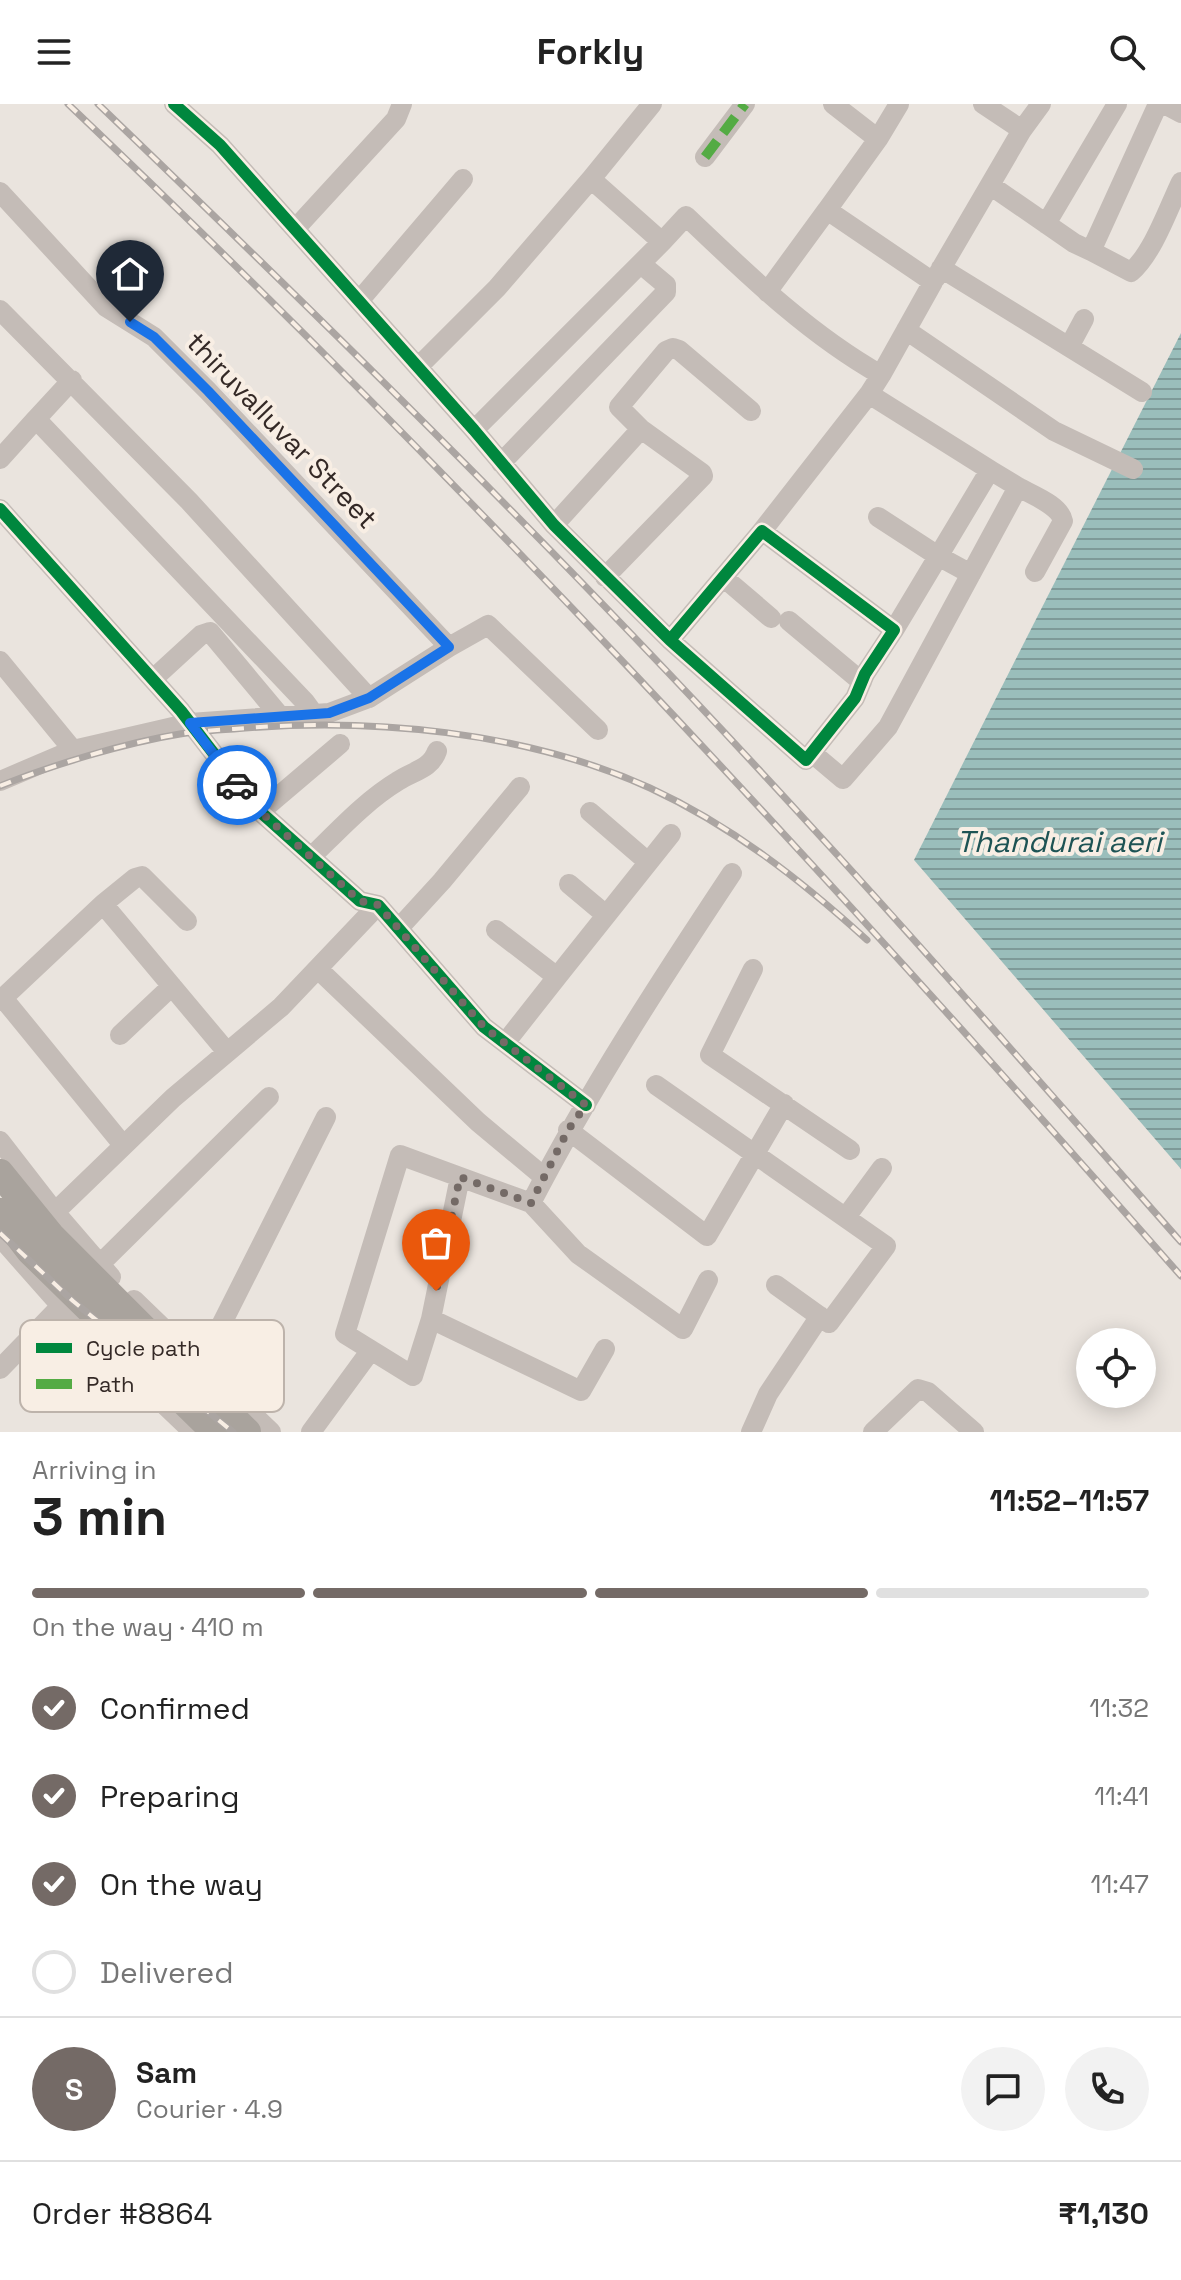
<!DOCTYPE html>
<meta charset="utf-8">
<style>
:root{--surface:#fff;--page:#f2f2f2;--text:#222;--muted:#767676;--line:#e0e0e0;--accent:#746a66}
body{margin:0;font-family:"Space Grotesk",sans-serif;background:var(--page);color:var(--text);height:100vh;display:flex;flex-direction:column;font-size:30px;white-space:nowrap}
*{box-sizing:border-box;margin:0}
p{font-size:26px;color:var(--muted)}
.icon{flex:none;width:44px;height:44px;fill:none;stroke:currentColor;stroke-width:2;stroke-linecap:round;stroke-linejoin:round}
.map{position:relative;height:1328px;overflow:hidden}
.side{display:flex;flex-direction:column;background:var(--surface);flex:1}
.side>*{flex:none}
.tools{position:absolute;left:1076px;top:1224px;display:grid;gap:16px}
.tools a{display:grid;place-items:center;width:80px;height:80px;border-radius:50%;background:var(--surface);box-shadow:0 4px 20px #0003;font-size:40px}
.pin{position:absolute;display:grid;place-items:center;width:68px;height:68px;color:#fff;margin:-82px -34px;border-radius:50% 50% 50% 0;rotate:-45deg;box-shadow:0 0 8px #0007}
.pin .icon{rotate:45deg}
.courier{position:absolute;display:grid;place-items:center;width:80px;height:80px;margin:-40px;border:6px solid #1a73e8;border-radius:50%;background:#fff;color:#222;box-shadow:0 2px 10px #0007}
.summary em{font-style:normal;font-weight:700}
.summary div{display:flex;flex-direction:column-reverse}
.summary{display:flex;align-items:center;justify-content:space-between;height:136px;padding:0 32px}
h1{font-size:52px;font-weight:700;line-height:60px}
.bar{display:grid;grid-template-columns:repeat(4,1fr);gap:12px 8px;align-content:center;height:96px;padding:0 32px}
.bar i{height:10px;border-radius:6px;background:var(--line)}
.bar .active{background:var(--accent)}
.bar p{grid-column:span 4}
.line{display:flex;align-items:center;gap:20px;padding:0 32px;border-top:2px solid var(--line)}
.line div{flex:1}
.round{display:grid;place-items:center;flex:none;width:84px;height:84px;border-radius:42px;background:var(--page)}
ol{padding:0 32px;list-style:none}
li{display:flex;align-items:center;gap:24px;height:88px}
li p{margin-inline-start:auto}
li .icon{padding:8px;border-radius:50%;background:var(--accent);color:#fff;stroke-width:4}
li:last-child{color:var(--muted)}
li i{width:44px;height:44px;border:4px solid var(--line);border-radius:50%}
header{display:flex;justify-content:space-between;align-items:center;height:104px;padding:0 32px;background:var(--surface);font-size:36px;font-weight:700}
.map>svg:first-child{display:block}
.water{fill:url(#water-rules)}
.lines{fill:none;stroke-linecap:round;stroke-linejoin:round}
.minor{stroke:#c4bcb7;stroke-width:20}
.highway{stroke:#a9a39d;stroke-width:28}
.rail-casing{stroke:#aba5a2;stroke-width:7}
.rail{stroke:#f8eee4;stroke-width:4;stroke-dasharray:12;stroke-linecap:butt}
.quiet{stroke:#54ab44;stroke-width:10;stroke-dasharray:20 10;stroke-linecap:butt}
.cycleway-casing{stroke:#f8eee4;stroke-width:17}
.cycleway{stroke:#00873e;stroke-width:12}
.done{stroke:#746a66;stroke-width:8;stroke-dasharray:0 14.4}
.route{stroke:#1a73e8;stroke-width:10}
.labels{text-anchor:middle;stroke-width:8;stroke-linejoin:round;paint-order:stroke}
.street-label{font-size:28px;fill:#342926;stroke:#f8eee4}
.water-label{font-size:30px;font-style:italic;fill:#1d5354;stroke:#f8eee4}
.key{fill:#f8eee4;stroke:#bdb3ab;stroke-width:2}
.key-label{font-size:22px;fill:#342926}
</style>
<header><svg class="icon" aria-label="menu" viewBox="0 0 24 24"><path d="M4 6h16M4 12h16M4 18h16"/></svg>Forkly<svg class="icon" aria-label="search" viewBox="0 0 24 24"><circle cx="10" cy="10" r="6"/><path d="M15 15l6 6"/></svg></header>
<div class="map">
<svg width="1181" height="1328" viewBox="0 0 1181 1328">
<defs>
<pattern id="water-rules" width="6" height="5" patternUnits="userSpaceOnUse" patternTransform="scale(2)"><rect width="6" height="5" fill="#9abebb"/><path d="M0 2.5h6" fill="none" stroke="#7e9a98"/></pattern>
</defs>
<rect width="100%" height="100%" fill="#eae4de"/>
<!-- water -->
<path class="water" d="M1181,229V1065L914,756Z"/>
<g class="lines">
<!-- minor -->
<path class="minor" d="M174,0L220,41L474,326L554,421L670,536L679,544L806,656L855,594L865,570L894,526L762,427L670,536
M833,0L878,35L827,106L933,178L881,271
M983,0L1022,26
M1164,0L1181,9
M878,35L899,0
M705,53L745,0
M591,75L652,0
M990,81L1074,139L1091,147L1158,0
M0,88L106,203L154,233L208,287L449,543
M1046,120L1117,0
M295,125L396,15L402,0
M1091,147L1131,168C1153,149 1168,105 1181,78
M941,164L1142,288
M935,175L1022,26L1041,0
M767,188L827,106
M359,197L463,75
M0,206L189,397L369,594L449,543L488,521L598,626
M906,226L1054,327L1133,365
M1069,243L1084,215
M418,263L497,184L591,75L662,138L686,112C747,170 807,229 881,271L869,290
M72,276L36,315L305,598L313,609
M474,326L662,138
M0,355L36,315
M501,359L666,188V181L641,160
M1018,383C1032,391 1060,401 1063,417L1035,468
M0,405L181,607L255,703L360,797L378,801L484,923L586,1001
M878,413L938,452L971,470
M554,421L641,325L619,303L666,247L673,244L679,246L751,307
M762,427L869,290L990,366L894,526
M605,473L703,372L702,369L641,325
M723,473L771,514
M789,517L862,578
M0,557L73,646
M153,575L201,531L210,528L280,612
M812,649L843,675L888,623L1018,383L990,366
M0,677L73,646L160,626L190,619L329,609L369,594
M260,708L340,640
M590,708L648,758
M311,753C338,727 365,697 398,677C413,667 431,665 437,647
M569,780L606,811
M103,800L135,774L142,772L187,817
M399,824L442,777L520,683
M496,826L557,873L671,730
M318,865L478,1018L544,1073
M753,865L710,951L850,1046
M3,894L103,800L227,948
M0,897L3,894L123,1041
M120,931L172,882
M505,939L557,873
M656,981L886,1142L829,1219L776,1181
M568,1026L707,1132L784,1000
M0,1037L55,1108L111,1173
M531,1099L400,1051L345,1230L413,1272L431,1215L581,1287L605,1245
M55,1108L173,994L281,903L378,801
M846,1113L882,1064
M0,1133L61,1202L193,1328
M99,1161L269,993
M708,1176L683,1225L578,1150L531,1099C590,985 661,876 732,769
M134,1196L271,1328
M431,1215L460,1073
M201,1261L326,1013
M0,1265L61,1202
M311,1328L371,1246
M751,1328L768,1290L820,1212
M873,1328L918,1285L928,1288L974,1328"/>
<!-- highway -->
<path class="highway" d="M0,1069L52,1133L247,1328
M0,1108L30,1147L215,1328"/>
<defs>
<path id="rail" d="M68,0C459,371 825,767 1181,1172
M98,0C345,237 589,478 819,731C942,865 1061,1002 1181,1138
M0,682C52,661 124,639 180,630C198,627 216,626 234,625C370,613 525,627 650,684C732,722 801,776 867,836
M0,1129L73,1197L233,1328"/>
</defs>
<!-- rail casing -->
<use href="#rail" class="rail-casing"/>
<!-- rail -->
<use href="#rail" class="rail"/>
<!-- quiet -->
<path class="quiet" d="M705,53L745,0"/>
<defs>
<path id="cycleway" d="M174,0L220,41L474,326L554,421L670,536L679,544L806,656L855,594L865,570L894,526L762,427L670,536
M0,405L181,607L255,703L360,797L378,801L484,923L586,1001"/>
</defs>
<!-- cycleway casing -->
<use href="#cycleway" class="cycleway-casing"/>
<!-- cycleway -->
<use href="#cycleway" class="cycleway"/>
</g>
<g class="lines">
<!-- done -->
<path class="done" d="M237,681L255,703L360,797L378,801L484,923L586,1001L568,1026L531,1099L460,1073L436,1187"/>
<!-- route -->
<path class="route" d="M130,218L154,233L208,287L449,543L369,594L329,609L190,619L237,681"/>
</g>
<g class="labels">
<!-- street labels -->
<g class="street-label">
<text transform="translate(282 326) rotate(46)" y="10">thiruvalluvar Street</text>
</g>
<!-- water labels -->
<g class="water-label">
<text x="1059" y="748">Thandurai aeri</text>
</g>
</g>
<!-- legend -->
<rect x="20" y="1216" width="264" height="92" rx="12" class="key"/>
<rect x="36" y="1239" width="36" height="10" fill="#00873e"/>
<rect x="36" y="1275" width="36" height="10" fill="#54ab44"/>
<g class="key-label">
<text x="86" y="1252">Cycle path</text>
<text x="86" y="1288">Path</text>
</g>
</svg>
<div class="tools">
<a><svg class="icon" aria-label="locate" viewBox="0 0 24 24"><circle cx="12" cy="12" r="6"/><path d="M12 2v4M12 18v4M2 12h4M18 12h4"/></svg></a>
</div>
<div class="pin" style="left:436px;top:1187px;background:#ea580c"><svg class="icon" aria-label="bag" viewBox="0 0 24 24"><path d="M5 8h14l-1 12H6zM9 8a3 3 0 0 1 6 0"/></svg></div>
<div class="pin" style="left:130px;top:218px;background:#1f2937"><svg class="icon" aria-label="home" viewBox="0 0 24 24"><path d="M3 11l9-7 9 7M6 9v11h12V9"/></svg></div>
<div class="courier" style="left:237px;top:681px"><svg class="icon" aria-label="car" viewBox="0 0 24 24"><path d="M5 17H2v-5l4-1 3-4h7l3 4 3 1v5h-3M9 17h6M6 11h13"/><circle cx="7" cy="17" r="2"/><circle cx="17" cy="17" r="2"/></svg></div>
</div>
<section class="side">
<div class="summary"><div><h1>3 min</h1><p>Arriving in</p></div><em>11:52–11:57</em></div>
<div class="bar"><i class="active"></i><i class="active"></i><i class="active"></i><i></i><p>On the way · 410 m</p></div>
<ol>
<li><svg class="icon" aria-label="check" viewBox="0 0 24 24"><path d="M5 12l5 5 9-10"/></svg>Confirmed<p>11:32</p></li>
<li><svg class="icon" aria-label="check" viewBox="0 0 24 24"><path d="M5 12l5 5 9-10"/></svg>Preparing<p>11:41</p></li>
<li><svg class="icon" aria-label="check" viewBox="0 0 24 24"><path d="M5 12l5 5 9-10"/></svg>On the way<p>11:47</p></li>
<li><i></i>Delivered</li>
</ol>
<div class="line" style="height:144px"><b class="round" style="background:var(--accent);color:#fff">S</b><div><b>Sam</b><p>Courier · 4.9</p></div><a class="round"><svg class="icon" aria-label="chat" viewBox="0 0 24 24"><path d="M4 5h16v11H9l-5 4z"/></svg></a><a class="round"><svg class="icon" aria-label="phone" viewBox="0 0 24 24"><path d="M5 4h4l2 5-3 2q2 4 5 5l2-3 5 2v4C11 20 4 13 5 4z"/></svg></a></div>
<div class="line" style="height:104px"><div>Order #8864</div><b>₹1,130</b></div>
</section>
